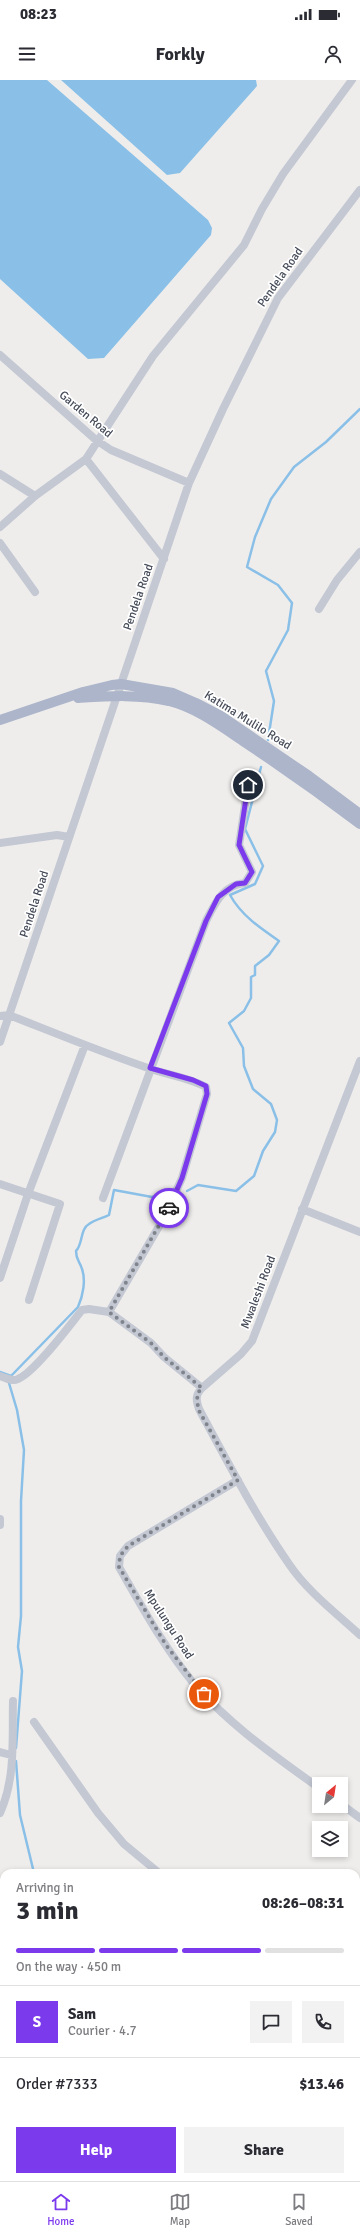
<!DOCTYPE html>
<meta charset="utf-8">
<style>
:root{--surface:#fff;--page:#f2f2f3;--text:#2b2b33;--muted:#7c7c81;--line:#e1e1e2;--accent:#7c3aed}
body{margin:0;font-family:Signika,sans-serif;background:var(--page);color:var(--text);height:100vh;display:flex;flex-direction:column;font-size:15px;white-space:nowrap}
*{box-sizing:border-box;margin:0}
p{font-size:13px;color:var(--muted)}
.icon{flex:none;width:22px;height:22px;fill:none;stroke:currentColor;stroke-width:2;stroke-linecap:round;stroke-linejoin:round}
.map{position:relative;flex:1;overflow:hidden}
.drawer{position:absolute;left:0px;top:1789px;width:360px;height:312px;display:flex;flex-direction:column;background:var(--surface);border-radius:12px 12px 0 0;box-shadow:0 2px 6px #0003}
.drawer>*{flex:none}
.needle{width:26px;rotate:30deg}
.fabs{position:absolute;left:312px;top:1697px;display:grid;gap:8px}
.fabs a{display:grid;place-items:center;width:36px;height:36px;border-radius:0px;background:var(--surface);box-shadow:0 2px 6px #0003;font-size:20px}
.pin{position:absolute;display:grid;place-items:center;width:34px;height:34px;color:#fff;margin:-17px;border:2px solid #fff;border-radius:50%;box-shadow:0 1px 4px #0007}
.courier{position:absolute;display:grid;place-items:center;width:40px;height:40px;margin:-20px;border:3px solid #7c3aed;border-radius:50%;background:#fff;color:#222;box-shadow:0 1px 5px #0007}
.head em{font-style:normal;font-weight:700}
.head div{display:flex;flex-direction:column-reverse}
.head{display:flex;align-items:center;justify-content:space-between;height:68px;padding:0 16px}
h1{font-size:26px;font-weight:700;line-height:30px}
.bar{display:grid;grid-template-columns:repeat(4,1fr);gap:6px 4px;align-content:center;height:48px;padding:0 16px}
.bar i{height:5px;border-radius:3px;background:var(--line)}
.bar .active{background:var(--accent)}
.bar p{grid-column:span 4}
.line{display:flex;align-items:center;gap:10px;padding:0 16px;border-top:1px solid var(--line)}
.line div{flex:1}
.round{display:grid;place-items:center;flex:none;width:42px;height:42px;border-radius:0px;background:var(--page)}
.button{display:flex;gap:8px;margin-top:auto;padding:8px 16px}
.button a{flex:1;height:46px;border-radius:0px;background:var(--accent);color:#fff;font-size:16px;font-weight:700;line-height:46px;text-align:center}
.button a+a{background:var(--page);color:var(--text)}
.status{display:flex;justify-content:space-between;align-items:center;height:28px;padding:0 20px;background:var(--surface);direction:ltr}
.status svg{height:11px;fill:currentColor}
header{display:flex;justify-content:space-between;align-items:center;height:52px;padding:0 16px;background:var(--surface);font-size:18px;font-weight:700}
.menu{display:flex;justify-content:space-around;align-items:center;height:56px;border-top:1px solid var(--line);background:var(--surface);font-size:11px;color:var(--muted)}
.menu a{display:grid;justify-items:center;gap:2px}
.menu .active{color:var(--accent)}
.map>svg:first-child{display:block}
.water{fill:#8ac0e7}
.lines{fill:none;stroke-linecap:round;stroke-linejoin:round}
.stream{stroke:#8ac0e7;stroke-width:2.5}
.minor{stroke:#c3c8d3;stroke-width:8}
.major{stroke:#acb5ca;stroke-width:10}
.done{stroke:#80848c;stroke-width:4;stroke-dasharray:0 7.2}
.route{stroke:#7c3aed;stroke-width:5}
.labels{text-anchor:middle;stroke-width:3.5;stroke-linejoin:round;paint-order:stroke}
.street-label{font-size:12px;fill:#454b58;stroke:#fff}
</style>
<div class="status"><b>08:23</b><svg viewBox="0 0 49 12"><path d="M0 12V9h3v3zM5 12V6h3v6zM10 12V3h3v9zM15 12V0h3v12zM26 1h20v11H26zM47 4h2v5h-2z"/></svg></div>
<header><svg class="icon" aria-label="menu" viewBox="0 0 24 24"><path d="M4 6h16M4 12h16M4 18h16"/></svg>Forkly<svg class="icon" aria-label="person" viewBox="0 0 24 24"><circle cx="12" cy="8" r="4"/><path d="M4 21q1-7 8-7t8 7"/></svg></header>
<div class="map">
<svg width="360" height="2101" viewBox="0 0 360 2101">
<rect width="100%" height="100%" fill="#efedec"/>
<!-- water -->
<path class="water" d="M0,0H47L208,140L212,148L211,155L104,278L88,279L0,199Z
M61,0H256L257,6L180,93L167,95Z"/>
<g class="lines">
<!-- stream -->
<path class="stream" d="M268,660L274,621L266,591L288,550L292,523L278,505L247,487L255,457L271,419L294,387L326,362L360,329
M187,1111L198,1105L236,1111L254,1096L263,1071L275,1052L277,1040L271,1024L253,1009L244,986L243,968L229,943L244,931L251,918V897L255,895V886L269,875L279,861C260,848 241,835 230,815L255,804L263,786L245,749L261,687
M0,1292L11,1296L78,1227C83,1216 86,1200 82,1189C80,1181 76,1181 76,1171C83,1164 80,1149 89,1144C94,1140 103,1138 109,1135L114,1110L152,1117L172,1110
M9,1303L17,1330L24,1370L21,1421V1536L18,1567L22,1591L16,1668
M16,1681L20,1735L34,1793"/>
<!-- minor -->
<path class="minor" d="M0,275L96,360L111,370L189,403
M86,379L164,479
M0,394L35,416
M0,447L35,416L86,379L153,276L244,165L262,129L283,94L352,0
M0,463L35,512
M319,529L337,500L360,472
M0,763L57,755L69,757
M0,936L9,935C55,953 101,972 148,988C167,995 187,997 206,1007L207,1014L182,1098L165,1136L109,1232
M0,962L189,403L223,329L278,218L360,110
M360,981L252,1261L241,1274L202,1308C195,1315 196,1320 199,1329C227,1381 255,1435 289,1484C307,1511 336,1533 360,1555
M0,1104L60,1124L29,1220
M103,1118L206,841C215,823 223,805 245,803L252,792L239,765L248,705
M302,1129L360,1152
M0,1198L28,1114L85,965
M0,1296C6,1298 12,1302 18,1299C35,1292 69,1246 82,1230L89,1229L109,1232L151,1263L164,1277L202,1308
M238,1400L128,1466L120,1476L119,1487C142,1527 165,1569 195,1605C231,1646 275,1676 319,1708
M0,1439V1445
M34,1642L98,1733L124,1764L159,1793
M0,1672L11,1675
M341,1724L360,1738
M0,1733C16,1698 12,1658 13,1621
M356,1856L360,1845
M0,1920L4,1922
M356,2027H360
M63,2097V2101
M340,2101V2097"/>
<!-- major -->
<path class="major" d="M78,618C110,616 138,614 169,621C197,628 222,647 246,663C285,689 323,716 360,744
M0,640L83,612L112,605L121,604L173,613L196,623L221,636L309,696L360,734"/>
</g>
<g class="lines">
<!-- done -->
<path class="done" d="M169,1128L109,1232L151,1263L164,1277L202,1308L197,1314L198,1329L238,1400L128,1466L120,1476L119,1487L166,1565L204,1614"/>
<!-- route -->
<path class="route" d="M169,1128L182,1098L207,1014L206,1006L193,1000L150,988L206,841L218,817L236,804L245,803L252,792L239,765L248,705"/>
</g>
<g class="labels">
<!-- street labels -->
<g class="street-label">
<text transform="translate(280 197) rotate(-55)" y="4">Pendela Road</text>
<text transform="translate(86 334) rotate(40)" y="4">Garden Road</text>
<text transform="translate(138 517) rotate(-71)" y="4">Pendela Road</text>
<text transform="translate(248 640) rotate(32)" y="4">Katima Mulilo Road</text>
<text transform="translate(34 824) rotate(-72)" y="4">Pendela Road</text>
<text transform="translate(258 1212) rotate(-69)" y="4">Mwaleshi Road</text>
<text transform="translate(169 1544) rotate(57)" y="4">Mpulungu Road</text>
</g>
</g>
</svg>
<div class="fabs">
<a><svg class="needle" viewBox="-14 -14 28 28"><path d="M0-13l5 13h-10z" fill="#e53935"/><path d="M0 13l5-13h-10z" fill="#7c7c81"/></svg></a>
<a><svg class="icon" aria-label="layers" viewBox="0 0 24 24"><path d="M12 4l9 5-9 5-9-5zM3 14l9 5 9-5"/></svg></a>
</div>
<div class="pin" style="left:204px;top:1614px;background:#ea580c"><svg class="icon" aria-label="bag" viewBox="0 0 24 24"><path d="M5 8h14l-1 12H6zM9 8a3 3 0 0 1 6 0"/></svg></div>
<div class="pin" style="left:248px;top:705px;background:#1f2937"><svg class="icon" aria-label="home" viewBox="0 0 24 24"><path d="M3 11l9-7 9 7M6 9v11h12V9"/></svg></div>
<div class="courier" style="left:169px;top:1128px"><svg class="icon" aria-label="car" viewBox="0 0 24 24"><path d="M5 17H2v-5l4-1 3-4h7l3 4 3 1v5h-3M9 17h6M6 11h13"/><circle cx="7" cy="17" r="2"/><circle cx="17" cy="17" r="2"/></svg></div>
<section class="drawer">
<div class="head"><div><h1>3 min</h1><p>Arriving in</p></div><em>08:26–08:31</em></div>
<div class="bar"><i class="active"></i><i class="active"></i><i class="active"></i><i></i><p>On the way · 450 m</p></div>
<div class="line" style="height:72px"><b class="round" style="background:var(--accent);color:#fff">S</b><div><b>Sam</b><p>Courier · 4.7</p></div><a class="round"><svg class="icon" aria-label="chat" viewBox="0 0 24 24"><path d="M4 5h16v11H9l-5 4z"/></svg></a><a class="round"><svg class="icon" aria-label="phone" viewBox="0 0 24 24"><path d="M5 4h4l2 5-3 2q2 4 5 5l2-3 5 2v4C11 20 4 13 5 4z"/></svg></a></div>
<div class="line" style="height:52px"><div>Order #7333</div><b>$13.46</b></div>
<div class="button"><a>Help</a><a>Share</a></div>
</section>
</div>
<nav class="menu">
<a class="active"><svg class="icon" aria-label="home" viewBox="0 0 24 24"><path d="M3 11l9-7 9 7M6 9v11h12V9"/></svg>Home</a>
<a><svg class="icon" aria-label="map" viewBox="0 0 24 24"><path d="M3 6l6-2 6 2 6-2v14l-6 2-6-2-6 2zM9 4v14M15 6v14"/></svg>Map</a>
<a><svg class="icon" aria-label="saved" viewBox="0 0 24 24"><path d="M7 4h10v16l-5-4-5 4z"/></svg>Saved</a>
</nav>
